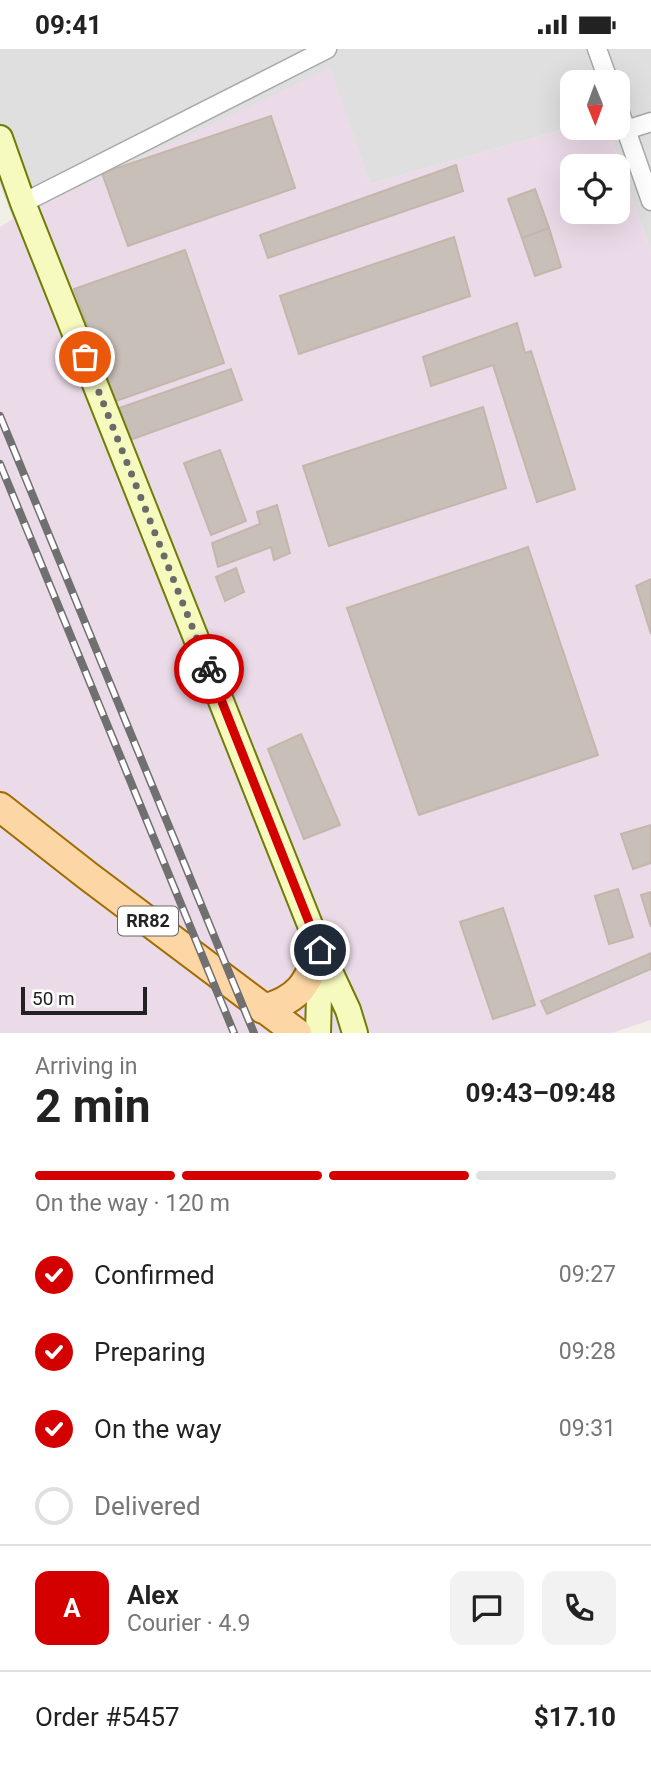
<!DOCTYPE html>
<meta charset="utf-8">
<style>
:root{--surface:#fff;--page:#f2f2f2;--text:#222;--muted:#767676;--line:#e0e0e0;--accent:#d40000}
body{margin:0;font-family:Roboto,sans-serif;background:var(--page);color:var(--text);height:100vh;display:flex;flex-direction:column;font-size:26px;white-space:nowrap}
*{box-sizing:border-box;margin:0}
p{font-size:23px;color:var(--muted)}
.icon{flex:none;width:38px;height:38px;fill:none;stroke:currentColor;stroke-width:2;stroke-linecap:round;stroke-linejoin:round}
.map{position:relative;height:984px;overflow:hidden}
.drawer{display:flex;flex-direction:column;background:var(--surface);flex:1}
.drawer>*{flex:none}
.needle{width:46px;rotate:179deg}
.buttons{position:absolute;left:560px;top:21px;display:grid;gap:14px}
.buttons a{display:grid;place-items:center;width:70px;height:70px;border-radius:14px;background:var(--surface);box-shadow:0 7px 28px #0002;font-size:35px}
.scale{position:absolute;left:21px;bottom:18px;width:126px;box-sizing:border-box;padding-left:7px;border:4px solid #222;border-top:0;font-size:19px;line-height:24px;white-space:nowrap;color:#222;-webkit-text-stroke:5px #fff;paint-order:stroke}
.pin{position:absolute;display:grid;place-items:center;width:60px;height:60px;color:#fff;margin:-30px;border:4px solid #fff;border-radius:50%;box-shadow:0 2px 7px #0007}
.courier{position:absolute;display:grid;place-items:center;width:70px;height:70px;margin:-35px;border:5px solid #d40000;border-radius:50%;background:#fff;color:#222;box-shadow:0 2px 9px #0007}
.summary em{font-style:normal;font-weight:700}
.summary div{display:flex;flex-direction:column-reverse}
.summary{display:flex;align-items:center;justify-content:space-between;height:119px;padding:0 35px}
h1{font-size:46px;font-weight:700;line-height:52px}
.bar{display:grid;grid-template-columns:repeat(4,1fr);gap:10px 7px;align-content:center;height:84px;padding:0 35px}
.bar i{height:9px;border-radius:5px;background:var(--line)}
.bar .selected{background:var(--accent)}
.bar p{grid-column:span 4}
.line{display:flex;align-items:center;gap:18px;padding:0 35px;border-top:2px solid var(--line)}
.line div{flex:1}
.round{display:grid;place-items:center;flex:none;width:74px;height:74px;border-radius:14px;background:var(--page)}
ol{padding:0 35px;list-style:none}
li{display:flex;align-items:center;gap:21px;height:77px}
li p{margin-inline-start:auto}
li .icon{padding:7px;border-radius:50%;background:var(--accent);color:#fff;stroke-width:4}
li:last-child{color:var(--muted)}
li i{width:38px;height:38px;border:4px solid var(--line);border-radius:50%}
.status{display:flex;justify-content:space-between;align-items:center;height:49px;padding:0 35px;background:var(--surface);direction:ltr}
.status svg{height:19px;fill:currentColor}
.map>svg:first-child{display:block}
.residential{fill:#e0dfdf}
.industrial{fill:#ebdbe8;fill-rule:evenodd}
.building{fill:#c7bfb8;stroke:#c4b6ab;stroke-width:2}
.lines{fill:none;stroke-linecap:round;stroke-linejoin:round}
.street-casing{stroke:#a9a9a9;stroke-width:21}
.secondary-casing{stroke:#707d05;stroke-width:28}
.primary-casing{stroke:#a06b00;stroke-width:32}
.street{stroke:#fff;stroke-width:18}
.secondary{stroke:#f7fabf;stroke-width:24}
.primary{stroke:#fcd6a4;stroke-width:28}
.rail-casing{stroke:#707070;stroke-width:8}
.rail{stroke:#fff;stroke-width:5;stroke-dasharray:16;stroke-linecap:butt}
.done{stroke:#6b6a68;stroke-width:7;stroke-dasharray:0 12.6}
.route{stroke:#d40000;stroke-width:9}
.labels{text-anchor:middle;stroke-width:5;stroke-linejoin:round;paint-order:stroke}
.shield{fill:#fff;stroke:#646464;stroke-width:2}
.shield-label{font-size:18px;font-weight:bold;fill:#222}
</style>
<div class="status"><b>09:41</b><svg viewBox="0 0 49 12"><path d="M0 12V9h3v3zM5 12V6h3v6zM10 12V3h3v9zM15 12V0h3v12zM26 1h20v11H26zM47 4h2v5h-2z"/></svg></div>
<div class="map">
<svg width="651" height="984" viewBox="0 0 651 984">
<rect width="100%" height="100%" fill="#f2efe9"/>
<!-- residential -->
<path class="residential" d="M0,0H651V203L608,79H618V33H572V78L370,135L330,20L13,170L0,135Z"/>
<!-- industrial -->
<path class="industrial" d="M330,19L370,135L572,78L608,79L651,203V971L612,984H0V178L13,170ZM572,117H618V163H572Z"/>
<!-- building -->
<path class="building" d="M271,67L295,139L128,197L102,124Z
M456,116L463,142L268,209L260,186Z
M535,140L549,179L522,189L508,150Z
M549,179L561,218L535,227L522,189Z
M454,188L470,247L299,305L280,247Z
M185,201L224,314L116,352L74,240Z
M517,274L525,304L531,302L575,440L537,453L493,316L431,337L423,308Z
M231,320L242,351L130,391L119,359Z
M483,358L506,439L329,497L303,417Z
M220,401L246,472L211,486L184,414Z
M277,456L290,504L274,511L271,498L218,518L212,494L260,475L257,463Z
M528,498L598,706L419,766L347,559Z
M236,519L244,543L225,552L216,528Z
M651,530V585L636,537Z
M301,685L340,776L304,790L268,700Z
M651,776V814L633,820L621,785Z
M618,840L633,888L609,895L595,847Z
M651,843V878L641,846Z
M503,859L535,956L493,970L460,873Z
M651,904V920L547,965L541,952Z"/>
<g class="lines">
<defs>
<path id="street" d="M597,0L609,33
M618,58L651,152
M626,81L651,73
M23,154L327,0"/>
<path id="secondary" d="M0,89L23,154L320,901L348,961L355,984
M318,984L320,909"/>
<path id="primary" d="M0,758L88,827L297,984
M263,960C299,951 308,934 320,901"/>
</defs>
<!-- street casing -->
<use href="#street" class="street-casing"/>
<!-- secondary casing -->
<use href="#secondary" class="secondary-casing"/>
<!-- primary casing -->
<use href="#primary" class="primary-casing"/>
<!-- street -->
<use href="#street" class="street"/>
<!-- secondary -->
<use href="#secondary" class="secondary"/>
<!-- primary -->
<use href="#primary" class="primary"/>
<defs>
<path id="rail" d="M0,367L254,984
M0,415L234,984"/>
</defs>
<!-- rail casing -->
<use href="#rail" class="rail-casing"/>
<!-- rail -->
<use href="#rail" class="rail"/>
</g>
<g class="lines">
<!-- done -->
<path class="done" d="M85,308L209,620"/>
<!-- route -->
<path class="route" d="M209,620L320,901"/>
</g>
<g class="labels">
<!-- shield labels -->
<rect class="shield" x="118" y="857.5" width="60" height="29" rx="5"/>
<g class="shield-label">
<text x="148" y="878">RR82</text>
</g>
</g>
</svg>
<div class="buttons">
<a><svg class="needle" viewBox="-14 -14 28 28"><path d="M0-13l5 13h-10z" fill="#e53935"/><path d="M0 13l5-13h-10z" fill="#767676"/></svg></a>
<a><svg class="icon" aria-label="locate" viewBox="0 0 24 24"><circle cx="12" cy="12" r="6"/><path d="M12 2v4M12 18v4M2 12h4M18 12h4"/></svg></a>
</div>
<div class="scale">50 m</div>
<div class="pin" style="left:85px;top:308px;background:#ea580c"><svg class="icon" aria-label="bag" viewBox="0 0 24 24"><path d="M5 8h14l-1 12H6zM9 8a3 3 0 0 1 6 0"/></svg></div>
<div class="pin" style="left:320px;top:901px;background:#1f2937"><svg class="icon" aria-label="home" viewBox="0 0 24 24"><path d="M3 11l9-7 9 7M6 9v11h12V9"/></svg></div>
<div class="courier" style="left:209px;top:620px"><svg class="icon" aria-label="bike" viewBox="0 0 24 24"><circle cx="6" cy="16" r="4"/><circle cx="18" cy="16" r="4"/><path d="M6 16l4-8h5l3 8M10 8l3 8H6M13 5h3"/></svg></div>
</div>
<section class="drawer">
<div class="summary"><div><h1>2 min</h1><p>Arriving in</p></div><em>09:43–09:48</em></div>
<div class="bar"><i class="selected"></i><i class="selected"></i><i class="selected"></i><i></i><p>On the way · 120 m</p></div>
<ol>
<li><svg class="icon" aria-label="check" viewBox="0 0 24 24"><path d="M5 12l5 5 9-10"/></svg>Confirmed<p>09:27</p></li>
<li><svg class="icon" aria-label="check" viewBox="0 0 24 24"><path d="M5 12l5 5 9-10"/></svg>Preparing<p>09:28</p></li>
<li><svg class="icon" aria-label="check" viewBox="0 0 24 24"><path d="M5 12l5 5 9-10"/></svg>On the way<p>09:31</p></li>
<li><i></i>Delivered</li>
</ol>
<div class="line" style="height:126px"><b class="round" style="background:var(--accent);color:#fff">A</b><div><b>Alex</b><p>Courier · 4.9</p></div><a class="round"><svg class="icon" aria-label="chat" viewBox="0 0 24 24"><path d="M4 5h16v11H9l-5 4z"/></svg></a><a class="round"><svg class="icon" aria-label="phone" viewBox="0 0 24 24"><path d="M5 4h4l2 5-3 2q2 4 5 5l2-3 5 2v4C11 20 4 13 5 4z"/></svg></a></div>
<div class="line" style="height:91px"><div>Order #5457</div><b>$17.10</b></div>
</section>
